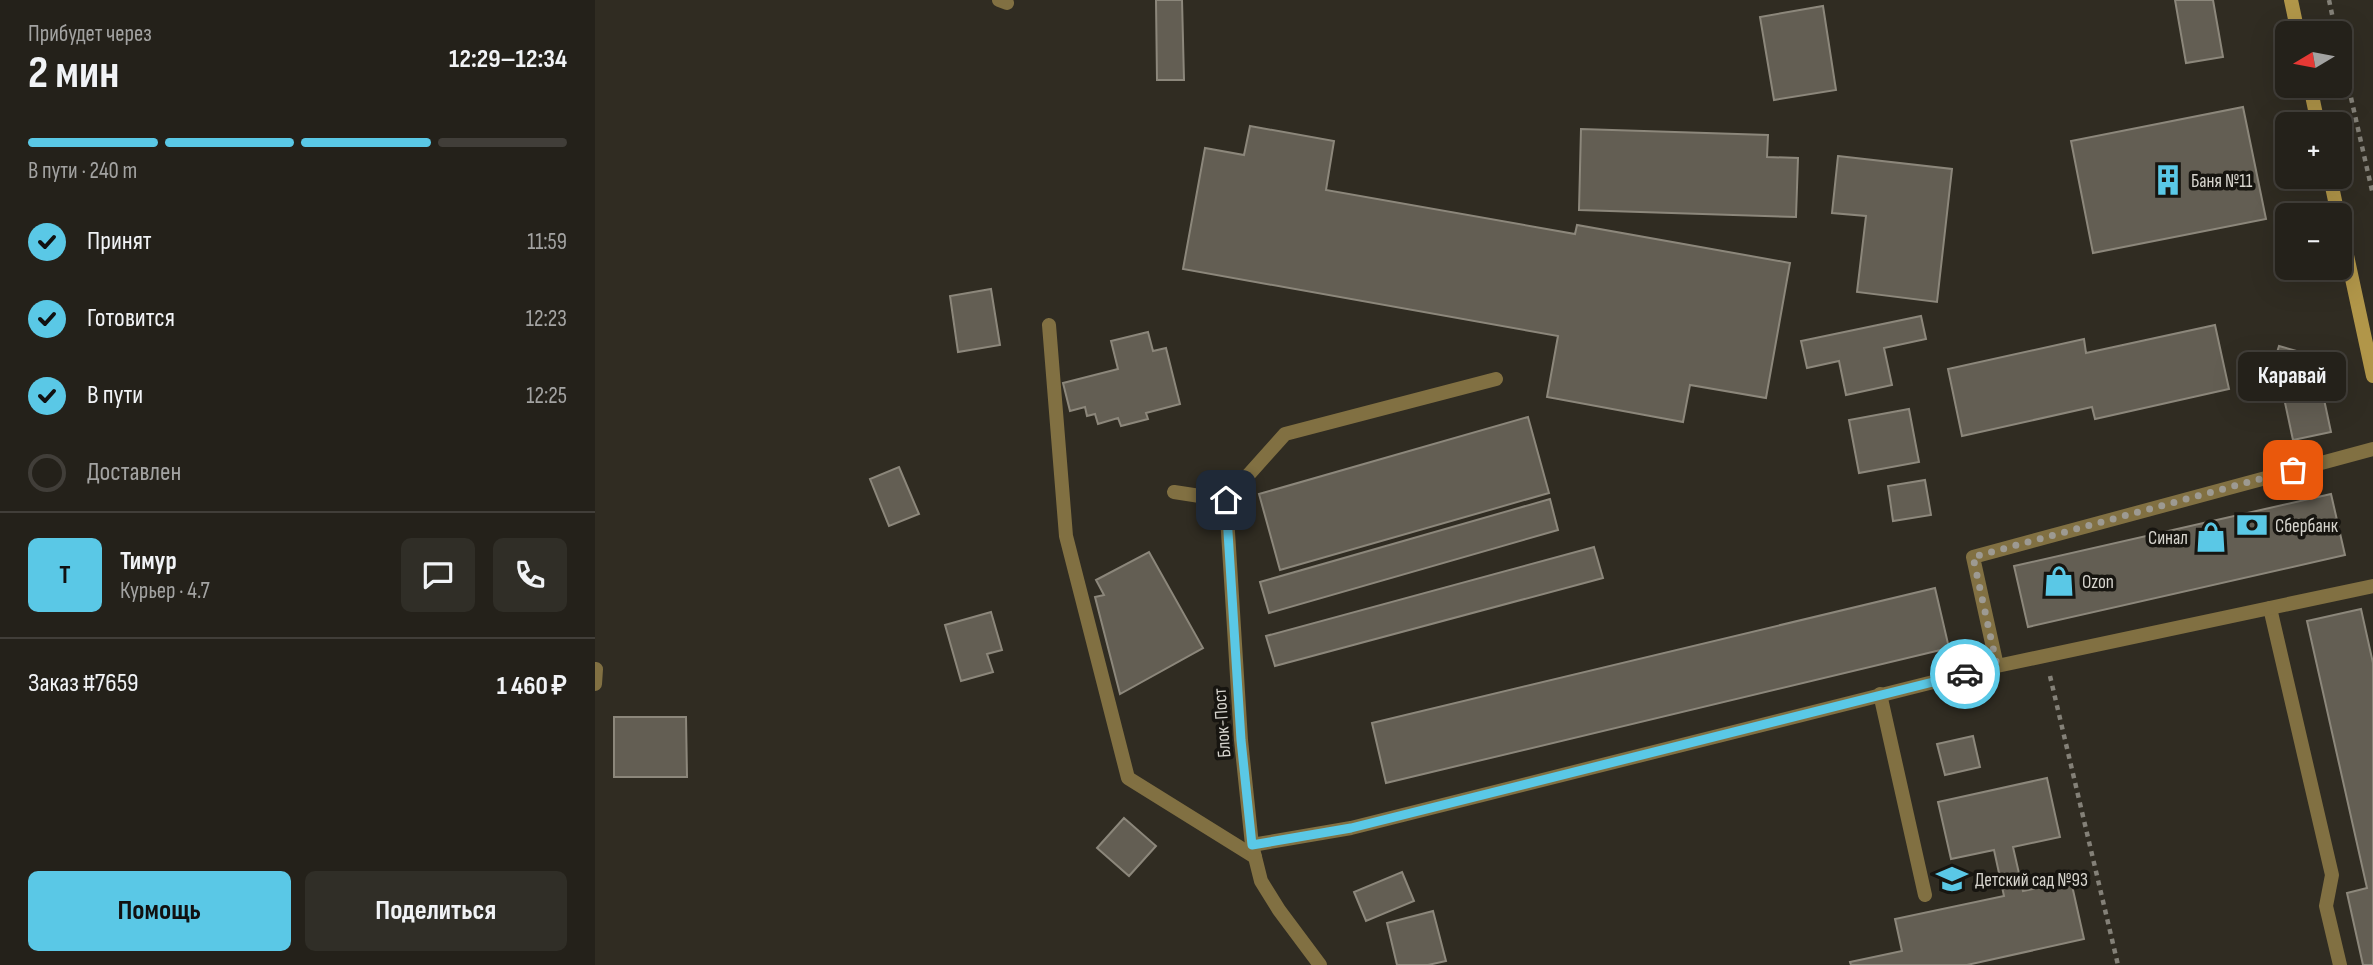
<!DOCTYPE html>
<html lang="ru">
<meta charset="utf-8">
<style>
:root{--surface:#24211a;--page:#302e27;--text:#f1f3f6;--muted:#a3a3a2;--line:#413e39;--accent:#5ac8e6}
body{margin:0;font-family:"Sofia Sans Condensed",sans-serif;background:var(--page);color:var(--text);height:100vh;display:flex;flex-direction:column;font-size:26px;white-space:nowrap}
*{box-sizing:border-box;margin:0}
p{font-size:23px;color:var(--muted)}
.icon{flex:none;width:38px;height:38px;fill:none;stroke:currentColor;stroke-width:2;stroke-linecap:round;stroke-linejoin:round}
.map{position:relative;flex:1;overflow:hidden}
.sheet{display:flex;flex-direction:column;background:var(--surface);width:595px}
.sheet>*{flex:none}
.needle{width:46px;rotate:260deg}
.fabs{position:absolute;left:1680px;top:21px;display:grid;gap:14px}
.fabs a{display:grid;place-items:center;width:77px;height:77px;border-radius:10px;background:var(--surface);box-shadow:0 7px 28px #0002,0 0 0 2px var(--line);font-size:35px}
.pin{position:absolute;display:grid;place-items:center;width:60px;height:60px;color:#fff;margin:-30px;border-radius:14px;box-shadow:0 4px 10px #0006}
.courier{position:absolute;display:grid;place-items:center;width:70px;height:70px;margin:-35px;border:5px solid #5ac8e6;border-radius:50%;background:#fff;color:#222;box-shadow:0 2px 9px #0007}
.bubble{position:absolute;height:49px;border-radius:10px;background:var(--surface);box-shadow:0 7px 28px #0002,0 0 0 2px var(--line);font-size:23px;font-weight:700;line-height:49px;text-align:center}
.summary em{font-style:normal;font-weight:700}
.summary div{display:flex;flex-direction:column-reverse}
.summary{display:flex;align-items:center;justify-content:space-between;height:119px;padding:0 28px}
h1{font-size:46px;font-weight:700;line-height:52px}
.bar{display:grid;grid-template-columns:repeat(4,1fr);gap:10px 7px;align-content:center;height:84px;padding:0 28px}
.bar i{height:9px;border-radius:5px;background:var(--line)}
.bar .active{background:var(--accent)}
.bar p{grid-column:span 4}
.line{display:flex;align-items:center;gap:18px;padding:0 28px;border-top:2px solid var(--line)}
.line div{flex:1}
.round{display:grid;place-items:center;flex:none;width:74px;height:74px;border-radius:10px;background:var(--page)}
ol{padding:0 28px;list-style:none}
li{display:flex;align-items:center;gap:21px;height:77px}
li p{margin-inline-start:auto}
li .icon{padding:7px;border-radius:50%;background:var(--accent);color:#111;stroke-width:4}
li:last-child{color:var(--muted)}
li i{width:38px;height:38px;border:4px solid var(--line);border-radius:50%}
.action{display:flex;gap:14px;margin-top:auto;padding:14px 28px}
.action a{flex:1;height:80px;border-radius:10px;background:var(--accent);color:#111;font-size:28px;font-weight:700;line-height:80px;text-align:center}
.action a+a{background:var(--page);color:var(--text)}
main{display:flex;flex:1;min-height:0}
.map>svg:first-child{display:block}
.building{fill:#635e53;stroke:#8c877b;stroke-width:2}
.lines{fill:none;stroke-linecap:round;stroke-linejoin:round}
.path{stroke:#848178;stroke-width:4.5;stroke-dasharray:5 5;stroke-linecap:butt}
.lane{stroke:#817042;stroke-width:14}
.street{stroke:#817042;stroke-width:14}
.secondary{stroke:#b19649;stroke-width:14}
.done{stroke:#9d9a92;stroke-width:7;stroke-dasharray:0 12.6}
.route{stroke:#5ac8e6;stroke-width:9}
.labels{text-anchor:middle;stroke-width:7;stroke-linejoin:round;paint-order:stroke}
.poi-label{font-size:19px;fill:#d8d6cf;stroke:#171510;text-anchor:start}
.street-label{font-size:19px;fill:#d8d6cf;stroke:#171510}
</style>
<main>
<section class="sheet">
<div class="summary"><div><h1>2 мин</h1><p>Прибудет через</p></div><em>12:29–12:34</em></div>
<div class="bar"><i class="active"></i><i class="active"></i><i class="active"></i><i></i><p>В пути · 240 m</p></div>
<ol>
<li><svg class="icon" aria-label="check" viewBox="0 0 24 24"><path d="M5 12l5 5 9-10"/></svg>Принят<p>11:59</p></li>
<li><svg class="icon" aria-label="check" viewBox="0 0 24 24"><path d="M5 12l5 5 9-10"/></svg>Готовится<p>12:23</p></li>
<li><svg class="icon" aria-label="check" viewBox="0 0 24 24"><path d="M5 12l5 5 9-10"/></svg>В пути<p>12:25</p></li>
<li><i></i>Доставлен</li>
</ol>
<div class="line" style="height:126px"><b class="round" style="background:var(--accent);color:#111">Т</b><div><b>Тимур</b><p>Курьер · 4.7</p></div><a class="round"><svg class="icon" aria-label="chat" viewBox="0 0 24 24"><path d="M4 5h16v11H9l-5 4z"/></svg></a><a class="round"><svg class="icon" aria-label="phone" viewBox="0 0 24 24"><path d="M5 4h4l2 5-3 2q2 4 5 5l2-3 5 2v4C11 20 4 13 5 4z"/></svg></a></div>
<div class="line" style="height:91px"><div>Заказ #7659</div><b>1 460 ₽</b></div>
<div class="action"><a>Помощь</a><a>Поделиться</a></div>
</section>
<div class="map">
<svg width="1778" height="965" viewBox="0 0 1778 965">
<rect width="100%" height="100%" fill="#302c22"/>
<!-- building -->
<path class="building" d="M561,0H587L589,80H562Z
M1580,0H1618L1628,57L1591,63Z
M1228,6L1241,90L1179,100L1165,17Z
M1648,107L1671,219L1498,253L1476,141Z
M655,126L739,141L731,190L980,234L982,225L1195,263L1171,398L1095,385L1088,422L952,397L963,336L588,269L610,148L649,155Z
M986,129L1173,135L1172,157L1203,158L1201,217L984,210Z
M1243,156L1357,169L1342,302L1262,292L1271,216L1237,213Z
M396,289L405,345L363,352L355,296Z
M1326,316L1331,339L1289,348L1297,385L1251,395L1244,361L1212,368L1206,341Z
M1620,325L1634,389L1500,419L1497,407L1367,436L1353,369L1489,339L1491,353Z
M553,332L558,351L571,348L585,404L551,413L553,419L526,426L523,418L503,424L500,414L492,416L490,407L475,411L468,383L523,369L516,341Z
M1684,346L1705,352L1697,379L1676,372Z
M1727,390L1736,432L1698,440L1689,398Z
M1314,409L1324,462L1264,473L1254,420Z
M933,417L954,493L685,570L664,494Z
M304,467L324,514L294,526L275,479Z
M1330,480L1336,515L1298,521L1293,486Z
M1736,494L1750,555L1433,627L1419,566Z
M955,499L963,530L674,613L665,582Z
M999,547L1008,578L680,666L671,636Z
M554,552L608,648L525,694L500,597L509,595L501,580Z
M1340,588L1354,648L791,783L777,723Z
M1766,609L1778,663V965H1768L1752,893L1772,888L1712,621Z
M396,612L407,650L392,654L398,672L366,681L350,625Z
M19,717H91L92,777H19Z
M1378,736L1385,767L1350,775L1342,744Z
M1452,778L1465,837L1418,847L1428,891L1476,881L1489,939L1372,965H1256L1255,962L1307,951L1300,919L1409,896L1399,850L1356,859L1343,802Z
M529,818L561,846L534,876L502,848Z
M807,872L819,901L771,921L759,892Z
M838,911L851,961L833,965H802L792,923Z"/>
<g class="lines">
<!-- path -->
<path class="path" d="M1734,0L1741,33
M1745,49L1778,195
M1455,676L1523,965"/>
<!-- lane -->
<path class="lane" d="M404,0L412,3
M454,325L471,536L533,778L660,857
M579,492L631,500L690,434L901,379
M1675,608L1737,875L1731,906L1745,965
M1402,666L1378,557L1778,449
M0,684L1,669
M1285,694L1330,895"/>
<!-- street -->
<path class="street" d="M631,500L646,740L657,845L666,881L684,910L725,965
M657,845L756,828L1402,666L1778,586"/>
<!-- secondary -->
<path class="secondary" d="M1696,0L1703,33
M1715,86L1723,124
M1735,177L1743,215
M1745,223L1778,376"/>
</g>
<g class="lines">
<!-- done -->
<path class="done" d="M1370,674L1402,666L1378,557L1698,470"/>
<!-- route -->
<path class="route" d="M631,500L646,740L657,845L756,828L1370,674"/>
</g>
<!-- icons -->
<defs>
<symbol id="building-bare" viewBox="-9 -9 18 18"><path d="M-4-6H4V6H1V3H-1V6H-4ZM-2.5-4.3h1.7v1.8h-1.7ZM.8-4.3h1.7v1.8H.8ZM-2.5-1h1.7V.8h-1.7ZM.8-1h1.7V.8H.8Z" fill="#5ac8e6" stroke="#171510" stroke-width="2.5" paint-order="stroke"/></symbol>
<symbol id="bank-bare" viewBox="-9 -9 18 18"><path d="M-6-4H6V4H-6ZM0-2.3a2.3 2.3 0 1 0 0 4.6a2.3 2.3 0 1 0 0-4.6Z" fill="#5ac8e6" stroke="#171510" stroke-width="2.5" paint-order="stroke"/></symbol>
<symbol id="shop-bare" viewBox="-9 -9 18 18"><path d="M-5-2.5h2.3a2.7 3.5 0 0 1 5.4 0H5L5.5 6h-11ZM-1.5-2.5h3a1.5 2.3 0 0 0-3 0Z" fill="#5ac8e6" stroke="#171510" stroke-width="2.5" paint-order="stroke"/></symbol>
<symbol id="school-bare" viewBox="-9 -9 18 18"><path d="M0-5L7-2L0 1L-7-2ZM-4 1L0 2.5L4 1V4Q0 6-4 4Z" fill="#5ac8e6" stroke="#171510" stroke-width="2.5" paint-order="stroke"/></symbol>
</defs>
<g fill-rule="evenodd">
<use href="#building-bare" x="1551" y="158" width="44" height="44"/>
<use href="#bank-bare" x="1635" y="503" width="44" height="44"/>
<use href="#shop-bare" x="1594" y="515" width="44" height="44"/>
<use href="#shop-bare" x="1442" y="559" width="44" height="44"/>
<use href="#school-bare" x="1335" y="857" width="44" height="44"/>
</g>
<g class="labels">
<!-- poi labels -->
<g class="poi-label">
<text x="1596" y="187">Баня №11</text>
<text x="1680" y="532">Сбербанк</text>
<text x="1593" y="544" text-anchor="end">Синал</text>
<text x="1487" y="588">Ozon</text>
<text x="1380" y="886">Детский сад №93</text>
</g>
<!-- street labels -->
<g class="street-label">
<text transform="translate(626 723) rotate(-94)" y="7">Блок-Пост</text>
</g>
</g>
</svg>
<div class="fabs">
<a><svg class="needle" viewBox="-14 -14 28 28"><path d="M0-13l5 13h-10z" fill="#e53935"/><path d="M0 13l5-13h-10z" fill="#a3a3a2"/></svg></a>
<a>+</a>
<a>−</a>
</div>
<div class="pin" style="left:1698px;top:470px;background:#ea580c"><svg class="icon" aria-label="bag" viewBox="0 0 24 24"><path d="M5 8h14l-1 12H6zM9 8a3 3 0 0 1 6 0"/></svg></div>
<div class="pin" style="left:631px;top:500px;background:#1f2937"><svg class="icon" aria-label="home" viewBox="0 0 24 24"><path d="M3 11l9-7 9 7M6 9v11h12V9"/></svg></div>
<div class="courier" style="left:1370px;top:674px"><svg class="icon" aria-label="car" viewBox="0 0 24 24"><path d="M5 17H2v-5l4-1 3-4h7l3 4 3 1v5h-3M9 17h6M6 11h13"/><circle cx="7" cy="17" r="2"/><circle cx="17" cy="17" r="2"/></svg></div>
<div class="bubble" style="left:1643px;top:352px;width:108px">Каравай</div>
</div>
</main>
